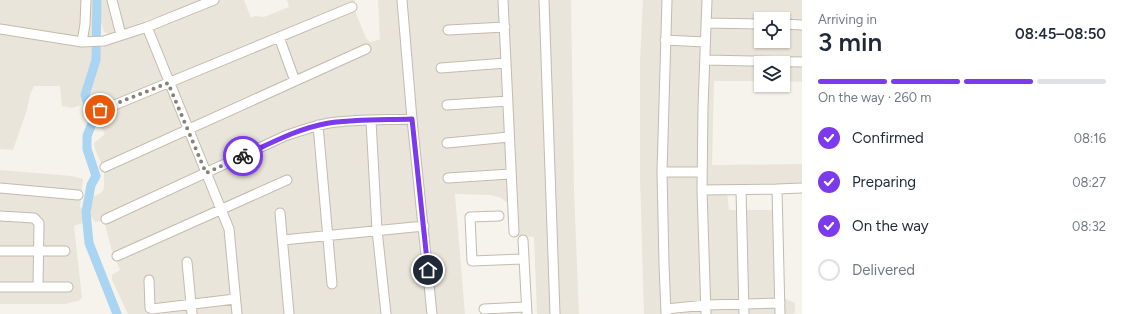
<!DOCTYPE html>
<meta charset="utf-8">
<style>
:root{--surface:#fff;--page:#f6f6f7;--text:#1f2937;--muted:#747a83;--line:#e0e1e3;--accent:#7c3aed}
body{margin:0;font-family:Figtree,sans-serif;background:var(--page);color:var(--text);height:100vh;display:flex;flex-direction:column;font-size:15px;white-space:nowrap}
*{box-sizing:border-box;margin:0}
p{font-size:13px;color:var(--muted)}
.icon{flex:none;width:22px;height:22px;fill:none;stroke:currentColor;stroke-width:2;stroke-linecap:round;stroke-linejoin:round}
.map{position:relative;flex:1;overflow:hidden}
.drawer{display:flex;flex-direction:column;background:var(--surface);width:320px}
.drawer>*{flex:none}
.buttons{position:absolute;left:754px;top:12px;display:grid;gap:8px}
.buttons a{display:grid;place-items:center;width:36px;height:36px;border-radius:0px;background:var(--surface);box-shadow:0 1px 3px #0004;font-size:20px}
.pin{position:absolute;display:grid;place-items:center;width:34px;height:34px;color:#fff;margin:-17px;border:2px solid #fff;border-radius:50%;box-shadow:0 1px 4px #0007}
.courier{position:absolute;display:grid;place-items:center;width:40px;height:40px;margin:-20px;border:3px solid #7c3aed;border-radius:50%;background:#fff;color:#222;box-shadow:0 1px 5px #0007}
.headline em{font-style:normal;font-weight:600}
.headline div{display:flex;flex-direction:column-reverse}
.headline{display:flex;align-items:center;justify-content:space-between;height:68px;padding:0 16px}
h1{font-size:26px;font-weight:600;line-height:30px}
.bar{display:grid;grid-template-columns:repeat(4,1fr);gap:6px 4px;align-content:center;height:48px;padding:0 16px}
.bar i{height:5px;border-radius:3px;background:var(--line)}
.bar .selected{background:var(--accent)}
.bar p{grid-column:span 4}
ol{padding:0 16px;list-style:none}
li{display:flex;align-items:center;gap:12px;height:44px}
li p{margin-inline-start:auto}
li .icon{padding:4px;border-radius:50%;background:var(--accent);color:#fff;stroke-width:4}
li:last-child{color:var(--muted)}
li i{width:22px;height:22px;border:2px solid var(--line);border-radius:50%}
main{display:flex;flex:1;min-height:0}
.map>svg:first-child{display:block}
.residential{fill:#eae5da;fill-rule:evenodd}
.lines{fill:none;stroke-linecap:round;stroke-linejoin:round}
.canal{stroke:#a9d4f2;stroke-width:9}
.street-casing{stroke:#c2bbae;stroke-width:11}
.street{stroke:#fff;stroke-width:9}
.done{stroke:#878178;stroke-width:4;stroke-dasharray:0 7.2}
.route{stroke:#7c3aed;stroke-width:5}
</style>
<main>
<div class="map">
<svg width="802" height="314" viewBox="0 0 802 314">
<rect width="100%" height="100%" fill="#f6f3ec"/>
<!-- residential -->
<path class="residential" d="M0,0H94L97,24V34L91,68L83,94L81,105L72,108L62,106L60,86H34L30,95L27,110L13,150L0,149Z
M102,0H204L109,34L104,32L99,15Z
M220,0H244L251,18L255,16L264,17L289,7L287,0H355L353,6L366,38L370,42L375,41L380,39L378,0H571L574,191L579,314H537L534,237L518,236L509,204L501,198L491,195L455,194L465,314H128L112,280V275L120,270L112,251L104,221L95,222L88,212L89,201L92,197L101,193L104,188V170L95,149L94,143L105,134L86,99V89L92,81L99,49L103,46L114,43L154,25Z
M643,0H802V82L783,81V63H761V81H714L712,165L802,164V186L727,192L729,210H779L782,297L795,303V313L791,314H644L640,177V61ZM761,19H783V41H761Z
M0,170L72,176L83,179L80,207L84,209L85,219L83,223L74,226L82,298L78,301L65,304H0Z"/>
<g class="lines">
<!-- canal -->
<path class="canal" d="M97,0L96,60L85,95L93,121L87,136V149L96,176L91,185L86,212L89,243L117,314"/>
<defs>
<path id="street" d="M112,0L121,35
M402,0L412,119L432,314
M503,0L514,232
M544,0L555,314
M706,23L761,24
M783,24L802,25
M147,27L229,229L237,314
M0,29L82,42L104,41L147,27L214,0
M448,30L505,27
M279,37L295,81
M665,40L705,42
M82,42L85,24L86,0
M705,60L802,62
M441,68L506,63
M447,105L508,101
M100,111L352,7
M371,121L377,230L386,314
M318,125L332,284
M447,143L509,137
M105,167L366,49
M662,172H698
M448,178L511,174
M0,188L78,195
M702,190L777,189
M741,190L744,314
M280,213L289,314
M0,216L34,218L39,223L38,287
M499,216L470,217L472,261L524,259
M106,219L285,136C299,131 314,126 329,123C356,119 385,120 412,119
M283,240L424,226
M523,240L527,314
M0,251H65
M117,256L287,180
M187,262L192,314
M149,280L150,308L152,309L235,299
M0,287H68
M484,309L526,307
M666,309L706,305L780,303
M666,314L664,264L662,172L667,0
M706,314L702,190L703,107L707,0
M780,314L777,189L802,188"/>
</defs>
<!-- street casing -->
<use href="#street" class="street-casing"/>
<!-- street -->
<use href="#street" class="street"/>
</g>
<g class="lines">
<!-- done -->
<path class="done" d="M100,110L168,83L206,173L243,156"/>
<!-- route -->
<path class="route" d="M243,156C271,143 299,128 329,123C356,119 385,120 412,119L428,270"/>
</g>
</svg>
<div class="buttons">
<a><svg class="icon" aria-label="locate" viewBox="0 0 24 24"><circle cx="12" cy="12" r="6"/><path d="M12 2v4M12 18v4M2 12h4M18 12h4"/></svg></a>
<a><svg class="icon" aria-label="layers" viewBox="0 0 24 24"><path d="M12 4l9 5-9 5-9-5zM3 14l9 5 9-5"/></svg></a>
</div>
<div class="pin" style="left:100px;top:110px;background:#ea580c"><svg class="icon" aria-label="bag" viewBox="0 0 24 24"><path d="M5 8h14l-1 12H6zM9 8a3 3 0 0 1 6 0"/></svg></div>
<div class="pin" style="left:428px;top:270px;background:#1f2937"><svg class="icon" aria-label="home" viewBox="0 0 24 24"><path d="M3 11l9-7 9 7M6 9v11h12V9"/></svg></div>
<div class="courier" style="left:243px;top:156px"><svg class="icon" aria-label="bike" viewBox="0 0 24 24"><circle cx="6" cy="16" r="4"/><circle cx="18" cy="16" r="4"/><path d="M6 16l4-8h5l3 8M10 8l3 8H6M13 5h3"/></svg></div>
</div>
<section class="drawer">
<div class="headline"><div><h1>3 min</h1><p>Arriving in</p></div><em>08:45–08:50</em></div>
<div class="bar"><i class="selected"></i><i class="selected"></i><i class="selected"></i><i></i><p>On the way · 260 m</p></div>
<ol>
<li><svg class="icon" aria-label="check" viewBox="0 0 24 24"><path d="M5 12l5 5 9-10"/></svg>Confirmed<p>08:16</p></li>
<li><svg class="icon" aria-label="check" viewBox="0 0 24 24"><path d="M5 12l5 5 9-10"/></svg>Preparing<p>08:27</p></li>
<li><svg class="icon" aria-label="check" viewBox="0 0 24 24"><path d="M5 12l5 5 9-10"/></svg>On the way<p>08:32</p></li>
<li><i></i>Delivered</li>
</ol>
</section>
</main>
